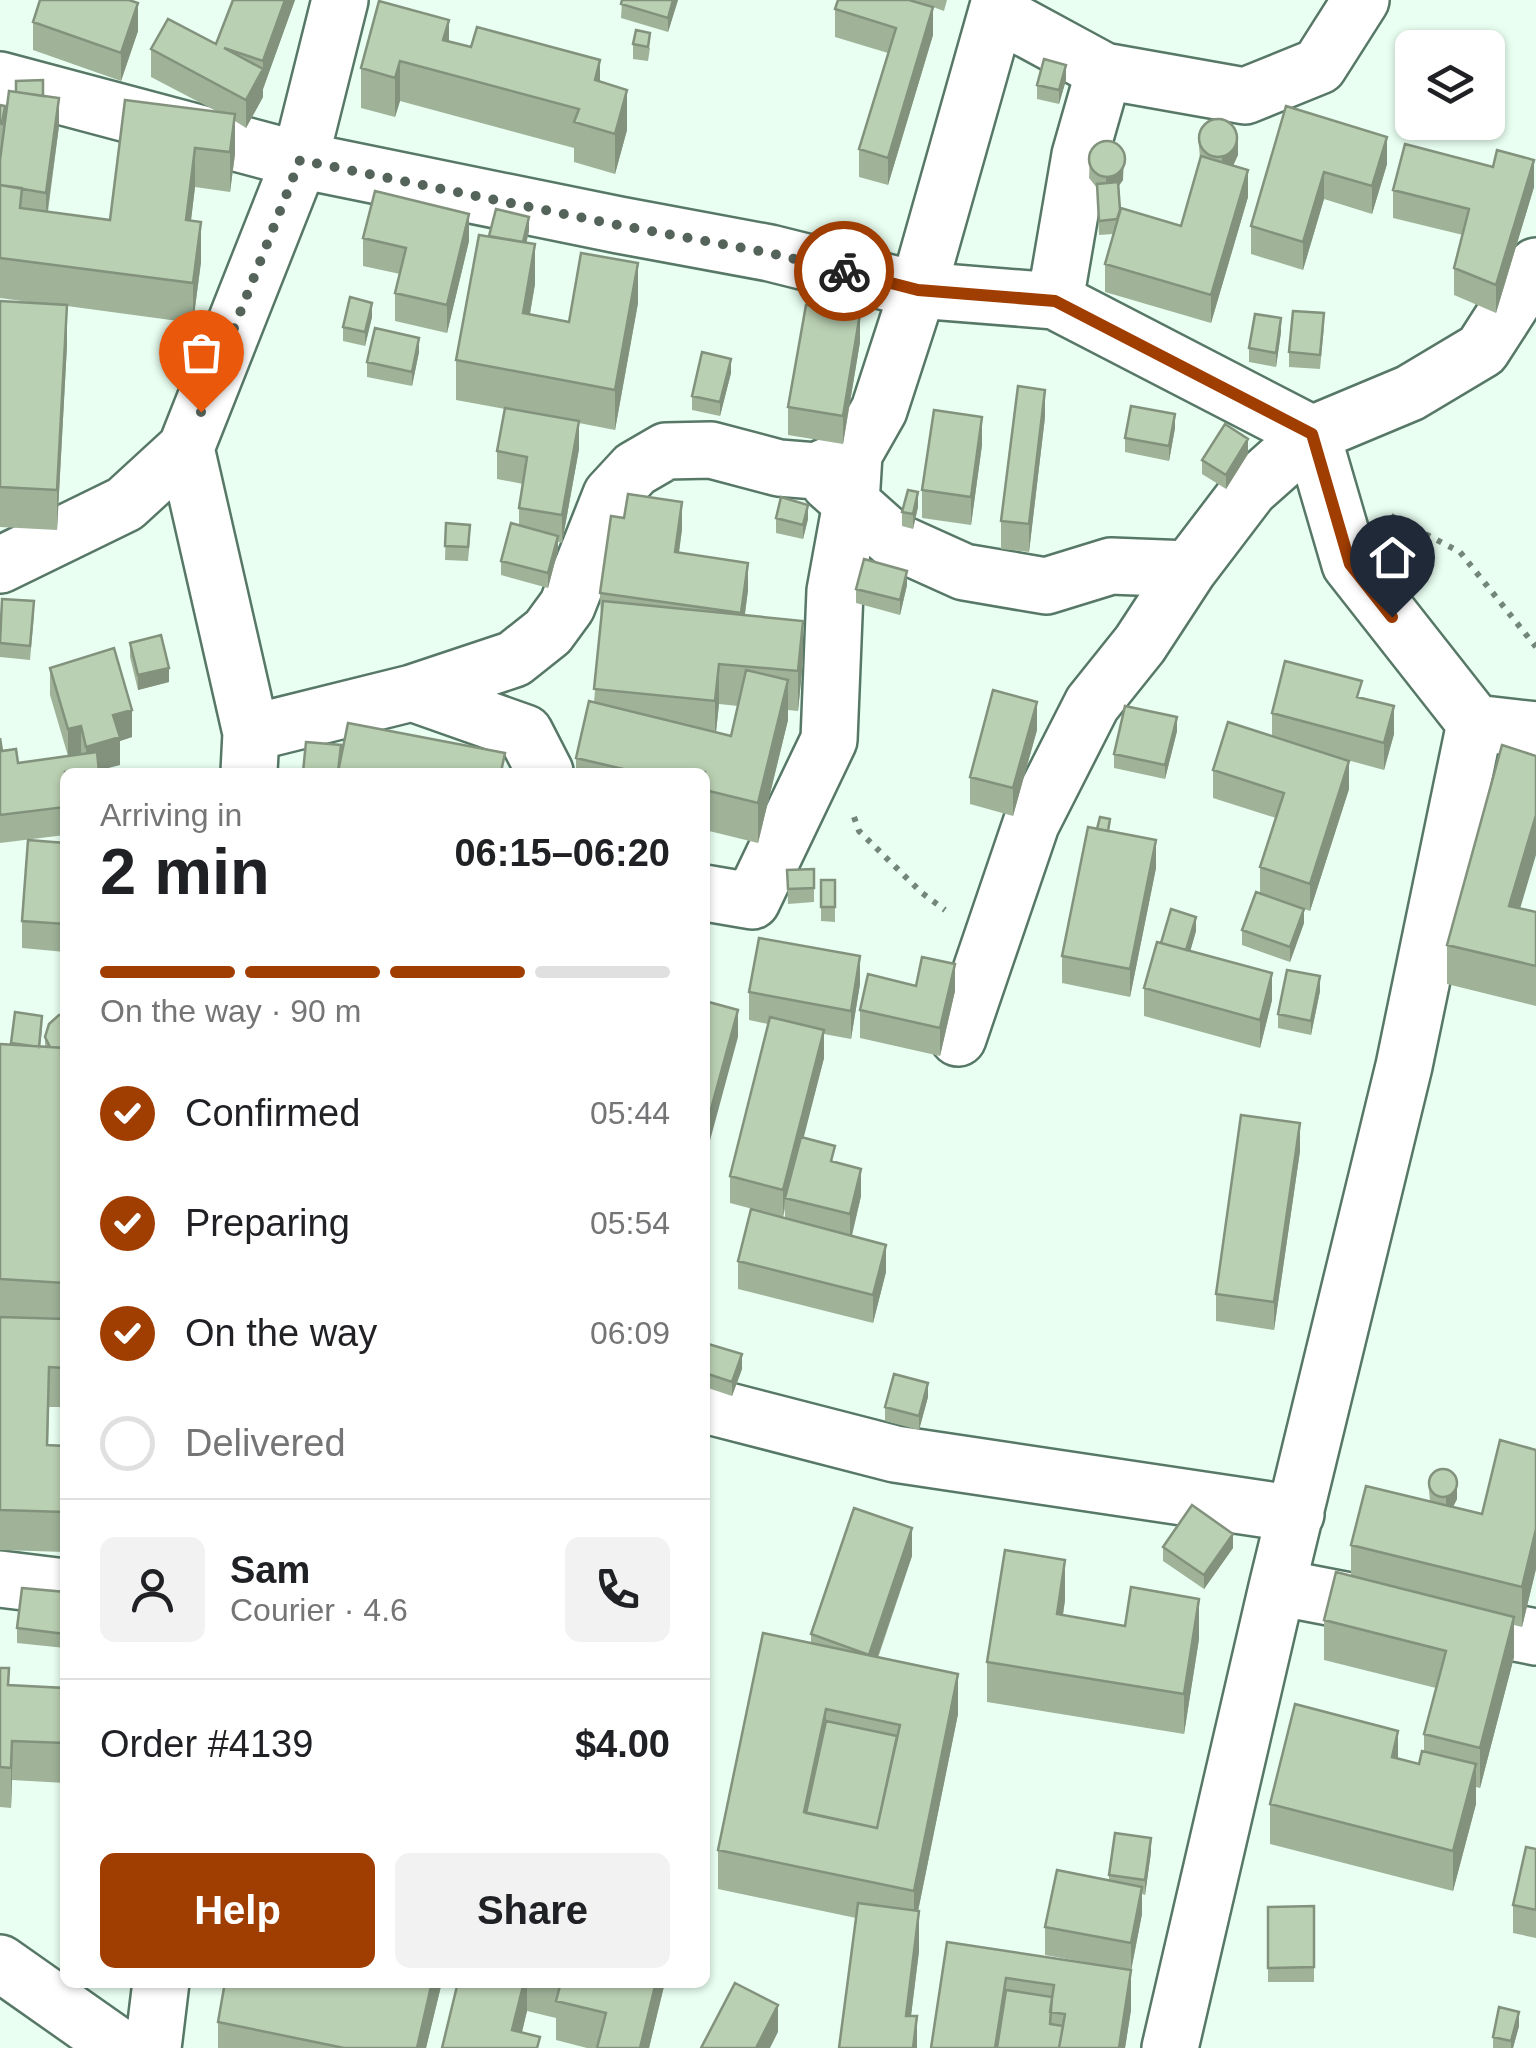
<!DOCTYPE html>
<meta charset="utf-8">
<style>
:root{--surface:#fff;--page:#f2f2f2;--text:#202124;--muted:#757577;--line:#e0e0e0;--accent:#a03d00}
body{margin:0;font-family:Helvetica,sans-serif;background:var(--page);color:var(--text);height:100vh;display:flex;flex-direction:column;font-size:38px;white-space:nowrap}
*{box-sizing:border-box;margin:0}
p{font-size:32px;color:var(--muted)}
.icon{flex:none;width:55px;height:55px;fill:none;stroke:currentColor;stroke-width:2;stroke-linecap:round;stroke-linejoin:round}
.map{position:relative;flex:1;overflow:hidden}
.details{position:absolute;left:60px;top:768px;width:650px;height:1220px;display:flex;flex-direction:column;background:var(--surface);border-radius:15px;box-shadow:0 2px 8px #0004}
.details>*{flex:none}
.tools{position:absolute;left:1395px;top:30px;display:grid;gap:20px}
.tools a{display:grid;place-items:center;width:110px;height:110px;border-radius:15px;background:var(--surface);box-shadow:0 2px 8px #0004;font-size:50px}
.pin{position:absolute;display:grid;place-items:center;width:85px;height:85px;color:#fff;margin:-102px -42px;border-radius:50% 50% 50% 0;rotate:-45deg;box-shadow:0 0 10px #0007}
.pin .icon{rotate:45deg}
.courier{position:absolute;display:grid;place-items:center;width:100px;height:100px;margin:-50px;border:8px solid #a03d00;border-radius:50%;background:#fff;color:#222;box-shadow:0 2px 12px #0007}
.summary em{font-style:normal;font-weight:800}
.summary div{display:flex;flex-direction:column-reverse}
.summary{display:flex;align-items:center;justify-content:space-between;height:170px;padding:0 40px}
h1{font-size:65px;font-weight:800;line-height:75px}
.bar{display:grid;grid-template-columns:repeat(4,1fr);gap:15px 10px;align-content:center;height:120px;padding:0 40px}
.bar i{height:12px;border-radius:8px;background:var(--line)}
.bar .active{background:var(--accent)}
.bar p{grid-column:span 4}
.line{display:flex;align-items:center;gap:25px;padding:0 40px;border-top:2px solid var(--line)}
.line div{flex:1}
.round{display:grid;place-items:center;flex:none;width:105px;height:105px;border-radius:15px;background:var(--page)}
ol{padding:0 40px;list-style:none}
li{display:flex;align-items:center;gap:30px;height:110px}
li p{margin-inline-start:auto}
li .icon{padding:10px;border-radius:50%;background:var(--accent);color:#fff;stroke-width:4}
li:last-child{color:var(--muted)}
li i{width:55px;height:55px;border:5px solid var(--line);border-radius:50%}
.cta{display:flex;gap:20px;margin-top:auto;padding:20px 40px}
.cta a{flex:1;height:115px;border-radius:15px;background:var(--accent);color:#fff;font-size:40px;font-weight:800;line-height:115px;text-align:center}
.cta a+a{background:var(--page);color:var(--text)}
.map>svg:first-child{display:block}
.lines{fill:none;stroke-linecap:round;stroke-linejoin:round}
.minor-casing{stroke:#577866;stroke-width:60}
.path{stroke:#74857b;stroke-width:6;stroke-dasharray:5 8;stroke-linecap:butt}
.minor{stroke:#fff;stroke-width:55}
.wall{fill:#a0b399;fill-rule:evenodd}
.shaded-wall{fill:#82927d}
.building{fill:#bad0b2;stroke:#82927d;stroke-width:2.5;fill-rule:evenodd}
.done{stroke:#55645b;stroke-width:10;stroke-dasharray:0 18}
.route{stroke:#a03d00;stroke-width:12}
</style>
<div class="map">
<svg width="1536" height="2048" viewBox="0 0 1536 2048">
<rect width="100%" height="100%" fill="#e9fff2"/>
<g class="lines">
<defs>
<path id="minor" d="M997,13L1104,71L1245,96L1319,66L1361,0
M0,80L300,160L619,225L770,253L918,290L1055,301L1312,434L1350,564L1475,723
M1055,301L1080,155L1104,71
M829,483L893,540L964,572L1046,586L1111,566L1189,569
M0,565L125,504L186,448
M412,693L525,733L545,772
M251,733L412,693L514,659L548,632L567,606L611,495L635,469L666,451L711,450L779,468L816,471L854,454L879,410L918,290L1000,0
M249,772L251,733L186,448L300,160L340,0
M705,893L752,901L829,740L835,591L851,503L854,454
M958,1038L1031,824L1092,704L1140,644L1189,569L1250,489L1312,434L1410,393L1482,350L1536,266
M705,1405L895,1454L1296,1514
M0,1579L65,1587
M1277,1587L1536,1637
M0,1963L121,2048
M153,2048L161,1982
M1170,2048L1277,1587L1404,1066L1475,723L1536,730"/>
</defs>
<!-- minor casing -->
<use href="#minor" class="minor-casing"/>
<!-- path -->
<path class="path" d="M1391,516L1460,552L1536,647
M854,817L859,831L922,893L945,910"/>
<!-- minor -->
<use href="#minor" class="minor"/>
</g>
<!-- wall -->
<path class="wall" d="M233,0H295L263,89V97L246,128L235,121V154L230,192L195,187L191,221L201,262L193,323L67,306V345L57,530L0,527V301L44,304L0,298V105L5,119L43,96L59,126L48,212L110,220L216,111L151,77V49L216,44Z
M622,0H678L668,32L621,18Z
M910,0H947L944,11L933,7V35L888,185L859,177V149L888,53L835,37V9Z
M33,22L138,31L121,81L33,50Z
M449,41L600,82L627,130L615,174L574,162V148L400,101L395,117L361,108V68Z
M633,44L650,48L648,61L633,59Z
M1066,80L1059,104L1037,99V85Z
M1286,106L1387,164L1372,214L1324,199L1303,270L1251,254V226Z
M1198,136L1238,155L1233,165L1248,197L1211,323L1105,292V264L1113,234L1099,235L1097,188L1089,178L1090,152L1123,180L1119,186L1120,210L1181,226L1200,158Z
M1534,187L1496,313L1454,295V268L1463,235L1393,218V190Z
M529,231L526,243L535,284L530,314L569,322L638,303L615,430L579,423V449L562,543L558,542V550L548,588L501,575V561L519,526V508L523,484L497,479V451L505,409L456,400V360Z
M363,238L469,241L447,333L395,321V293L400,274L363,266Z
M372,317L365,346L343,341V327Z
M1324,327L1320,369L1289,367V352Z
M1281,332L1276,367L1249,362V348Z
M860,342L843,444L788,435V407Z
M419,352L412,386L367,377V362Z
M731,373L720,416L692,410V396Z
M1045,417L1029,552L1001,549V521Z
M1175,428L1169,461L1125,452V438Z
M982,445L971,525L922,518V490Z
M1248,454L1226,489L1202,474V460Z
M918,507L913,529L902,526V512Z
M776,518L808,519L803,539L776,533Z
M446,523L470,539L468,561L445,560Z
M682,529L679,553L748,590L745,615L803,661L798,711L788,710V720L758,843L705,830V772H576V758L594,702L601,621L600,593ZM719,704L738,706L731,736L716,732Z
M907,585L900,615L856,603V589Z
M34,615L30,660L0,657V622Z
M130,643L169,682L138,690L130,657Z
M50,668L132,737L120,741V765L65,772V835L0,843V738L2,751L18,763L68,756L50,695Z
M1362,698L1394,734L1384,770L1340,758L1349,789L1310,911L1304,909V923L1290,962L1242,945V930L1260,893V867L1276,818L1213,798V770L1272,737V713Z
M1037,730L1013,816L970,804V777Z
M1177,731L1165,779L1114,768V754Z
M1110,832L1156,868L1130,997L1062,983V956Z
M65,843V952L22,948V921Z
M814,869V902L788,904L787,870Z
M821,880H835V922L821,921Z
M1520,909L1536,912V1006L1447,984V945Z
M1196,931L1190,951L1272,1000L1260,1048L1144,1016V988L1161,943Z
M860,984L851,1039L824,1034V1058L803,1138L835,1162L861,1196L852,1236L886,1272L873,1323L738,1289V1261L785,1218V1209L783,1217L730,1203V1176L768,1024L749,1020V992Z
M916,986L955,991L940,1056L860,1038V1010Z
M1320,991L1311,1035L1278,1028V1014Z
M65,1015V1407H49L48,1445L65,1446V1552L0,1550V1044H11L42,1030L40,1046L45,1047V1037Z
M1300,1151L1274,1330L1216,1321V1294Z
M705,1343L742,1369L732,1396L705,1387Z
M928,1397L919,1430L885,1421V1407Z
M1536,1450V1569L1522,1627L1514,1625V1657L1480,1788L1476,1787V1804L1453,1891L1270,1844V1804L1398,1759L1419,1764L1424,1751V1734L1436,1688L1324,1660V1620L1351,1576V1545L1430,1501L1428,1481L1457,1499L1453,1507L1482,1514Z
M1163,1547L1233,1548L1204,1589L1163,1561Z
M912,1556L878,1658L958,1714L918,1911L919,1951L911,2016L917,2048L856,1918L718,1889V1850L811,1643V1634Z
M65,1592V1648L17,1643V1628Z
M1065,1600L1063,1615L1199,1639L1184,1734L987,1702V1662Z
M0,1668L9,1685L65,1688V1783L12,1780L11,1808L0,1807Z
M1536,1849V1938L1513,1933V1905Z
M1151,1852L1145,1895L1142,1894V1914L1131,1970V2010L1125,2048H931L947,1942L1100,1965L1045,1955V1927L1109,1880V1875Z
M1314,1906V1982H1268V1907Z
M225,1982H442L426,2048H218V2022Z
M458,1982H665L649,2048H587L556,2040V2018L527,2011L522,2032L540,2048Z
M1519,2026L1513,2048H1493V2037Z"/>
<!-- shaded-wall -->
<path class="shaded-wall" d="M285,0H295L263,89V61Z
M673,0H678L668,32V18Z
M138,3V31L121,81V53Z
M933,7V35L888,185V158Z
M449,20V60L443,40Z
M600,60V100L595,80Z
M400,61V101L395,117V78Z
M1066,65V80L1059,104V90Z
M263,69V97L246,128V100Z
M627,90V130L615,174V134Z
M59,98V126L46,221V193Z
M235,114V154L230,192V152Z
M1387,137V164L1372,214V186Z
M1238,140V155L1233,166L1222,172V158Z
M195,148V187L186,260V220Z
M1124,155L1123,180L1116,189L1106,191V177Z
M1534,160V187L1496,313V285Z
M1248,170V197L1211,323V295Z
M1324,172V199L1303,270V242Z
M469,214V241L447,333V305Z
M529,217V231L521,267V253Z
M201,222V262L193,323V283Z
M535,244V284L523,353V313Z
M638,263V303L615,430V390Z
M372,303V317L365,346V332Z
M67,305V345L57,530V490Z
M860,314V342L843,444V416Z
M1281,318V332L1276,367V353Z
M419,338V352L412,386V372Z
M731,359V373L720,416V402Z
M1045,390V417L1029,552V524Z
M1175,414V428L1169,461V446Z
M982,417V445L971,525V497Z
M579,421V449L562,543V515Z
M1248,439V454L1226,489V475Z
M918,492V507L913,529V514Z
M682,502V529L675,580V552Z
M808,505V519L803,539V525Z
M558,536V550L548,588V573Z
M748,563V590L741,641V613Z
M907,571V585L900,615V600Z
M803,621V661L798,711V671Z
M719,664V704L715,741V701Z
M169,668V682L138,690V675Z
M788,680V720L758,843V803Z
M1037,702V730L1013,816V788Z
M1394,706V734L1384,770V743Z
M132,710V737L120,741V765L93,772H86V747L113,715Z
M1177,717V731L1165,779V765Z
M81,726V753L68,757V729Z
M1349,761V789L1310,911V884Z
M1536,815V855L1509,946V906Z
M1156,840V868L1130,997V969Z
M1304,909V923L1290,962V947Z
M1196,917V931L1186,966V951Z
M860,956V984L851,1039V1011Z
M955,964V991L940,1056V1028Z
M1272,973V1000L1260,1048V1020Z
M1320,976V991L1311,1035V1021Z
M738,1010V1037L705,1159V1131Z
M824,1030V1058L788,1199L785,1198L783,1217V1190Z
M1300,1123V1151L1274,1330V1302Z
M861,1169V1196L850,1242V1214Z
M886,1245V1272L873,1323V1295Z
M742,1354V1369L732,1396V1382Z
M928,1383V1397L919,1430V1416Z
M1457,1485V1499L1453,1507L1446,1512V1498Z
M912,1528V1556L869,1682V1655Z
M1536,1529V1569L1522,1627V1587Z
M1233,1534V1548L1204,1589V1575Z
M1065,1560V1600L1057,1654V1614Z
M1199,1599V1639L1184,1734V1694Z
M1514,1617V1657L1480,1788V1748Z
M958,1674V1714L914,1931V1891Z
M826,1709V1749L804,1824V1812Z
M1398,1731V1771L1392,1757Z
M12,1741V1780L11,1808V1768Z
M1476,1764V1804L1453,1891V1851Z
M1151,1838V1852L1145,1895V1880Z
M1142,1887V1914L1131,1971V1943Z
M919,1911V1951L907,2048L906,2016Z
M1131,1970V2010L1125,2048H1119Z
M432,1982H442L426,2048H417Z
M524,1982H527V2011L518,2048L512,2030Z
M656,1982H665L649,2048H640Z
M778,2005V2032L770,2048H756Z
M1519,2012V2026L1513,2048H1511V2041Z
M917,2016V2048H913Z"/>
<!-- building -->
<path class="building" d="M40,0H129L138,3L121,53L33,22Z
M233,0H285L263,61L224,48L263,69L246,100L151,49L168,19L216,44Z
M622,0H673L668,18L621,4Z
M838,0H909L933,7L888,158L859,149L896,28L835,9Z
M379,1L449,20L443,40L471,47L477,27L600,60L595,80L627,90L615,134L574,122L579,109L400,61L395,78L361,68Z
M636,30L650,33L648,47L633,44Z
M1044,59L1066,65L1059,90L1037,85Z
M43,80V96L16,92V81Z
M9,91L59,98L46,193L0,185V160Z
M125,100L235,114L230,152L195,148L186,220L201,222L193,283L0,258V185L22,188L20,208L110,220Z
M0,105L5,106L2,124L0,123Z
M1286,106L1387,137L1372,186L1324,172L1303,242L1251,226Z
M1199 138a19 19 0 1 1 38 0a19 19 0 1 1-38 0Z
M1089 159a18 18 0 1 1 36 0a18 18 0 1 1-36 0Z
M1405,144L1493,167L1497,150L1534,160L1496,285L1454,268L1469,209L1393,190Z
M1201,156L1248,170L1211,295L1105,264L1121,208L1181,226Z
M1118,182L1120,210L1117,219L1099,221L1097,184Z
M375,191L469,214L447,305L395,293L406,248L363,238Z
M496,209L529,217L523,242L489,236Z
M479,235L535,244L523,313L569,322L581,253L638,263L615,390L456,360Z
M350,297L372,303L365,332L343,327Z
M0,301L67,305L57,490L0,487Z
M806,305L860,314L843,416L788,407Z
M1293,311L1324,313L1320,355L1289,352Z
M1255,314L1281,318L1276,353L1249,348Z
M375,328L419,338L412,372L367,362Z
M702,352L731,359L720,402L692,396Z
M1018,386L1045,390L1029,524L1001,521Z
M1131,406L1175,414L1169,446L1125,438Z
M505,408L579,421L562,515L519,508L527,457L497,451Z
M934,410L982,417L971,497L922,490Z
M1225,424L1248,439L1226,475L1202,460Z
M908,490L918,492L913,514L902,512Z
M628,494L682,502L675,552L748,563L741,613L600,593L611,516L624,518Z
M781,497L808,505L803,525L776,518Z
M446,523L470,525L468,547L445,546Z
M511,523L558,536L548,573L501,561Z
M864,559L907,571L900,600L856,589Z
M2,599L34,601L30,646L0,643Z
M603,601L803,621L798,671L719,664L715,701L594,689Z
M161,635L169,668L138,675L130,643Z
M114,648L132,710L113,715L120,737L86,747L81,726L68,729L50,668Z
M1285,661L1362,681L1357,697L1394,706L1384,743L1272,713Z
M746,670L788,680L758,803L705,790V772H636L576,758L589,701L731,736Z
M993,690L1037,702L1013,788L970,777Z
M1125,706L1177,717L1165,765L1114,754Z
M1228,722L1349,761L1310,884L1260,867L1284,793L1213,770Z
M348,723L505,753L501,772H338Z
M0,738L2,751L16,749L18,763L97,752L99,772H65V807L0,815Z
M306,742L341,745L338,772H303Z
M1502,745L1536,756V815L1509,906L1536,912V966L1447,945Z
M1100,817L1110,819L1108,831L1097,829Z
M1088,827L1156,840L1130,969L1062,956Z
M28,840L65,843V924L22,921Z
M814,869V888L788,889L787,870Z
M821,880H835V907H821Z
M1256,892L1304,909L1290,947L1242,930Z
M1171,909L1196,917L1186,950L1161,943Z
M759,938L860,956L851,1011L749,992Z
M1157,942L1272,973L1260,1020L1144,988Z
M922,957L955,964L940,1028L860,1010L868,974L916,986Z
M1287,970L1320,976L1311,1021L1278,1014Z
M705,1001L738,1010L705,1131Z
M15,1012L42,1016L39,1047L11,1043Z
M59,1015H65V1048L50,1047L45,1037L49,1024Z
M770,1017L824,1030L783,1190L730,1176Z
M0,1044L65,1048V1283L0,1279Z
M1241,1115L1300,1123L1274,1302L1216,1294Z
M801,1137L835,1146L831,1161L861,1169L850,1214L785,1198Z
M751,1209L886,1245L873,1295L738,1261Z
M0,1317L65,1319V1368L49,1367L47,1445L65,1446V1512L0,1510Z
M705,1343L742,1354L732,1382L705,1373Z
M894,1374L928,1383L919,1416L885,1407Z
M1500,1440L1536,1450V1529L1522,1587L1351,1545L1366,1486L1482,1514Z
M1429 1483a14 14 0 1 1 28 0a14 14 0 1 1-28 0Z
M1192,1505L1233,1534L1204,1575L1163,1547Z
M854,1508L912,1528L869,1655L811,1634Z
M1005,1550L1065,1560L1057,1614L1125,1626L1131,1587L1199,1599L1184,1694L987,1662Z
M1336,1572L1514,1617L1480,1748L1424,1734L1446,1651L1324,1620Z
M22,1588L65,1592V1634L17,1628Z
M763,1633L958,1674L914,1891L718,1850ZM826,1709L900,1725L877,1828L804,1812Z
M0,1668H9L8,1685L65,1688V1743L12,1741L11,1768L0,1767Z
M1295,1704L1398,1731L1392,1757L1419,1764L1422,1751L1476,1764L1453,1851L1270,1804Z
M826,1721L897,1736L877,1828L806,1813Z
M1115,1833L1151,1838L1145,1880L1109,1875Z
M1526,1847L1536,1849V1910L1513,1905Z
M1057,1870L1142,1887L1131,1943L1045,1927Z
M858,1903L919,1911L906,2016H917L913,2048H839Z
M1314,1906V1967L1268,1968V1907Z
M947,1942L1131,1970L1119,2048H1059L1065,2014L1050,2012L1054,1985L1006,1978L995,2048H931Z
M225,1982H432L417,2048H344L218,2022Z
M458,1982H524L512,2030L540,2037L537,2048H442Z
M561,1982H656L640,2048H597L606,2013L556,2001Z
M735,1983L778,2005L756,2048H701Z
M1006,1990L1052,1997L1050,2024L1063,2026L1059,2048H997Z
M1499,2007L1519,2012L1511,2041L1493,2037Z"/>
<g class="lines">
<!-- done -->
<path class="done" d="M201,412L300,160L618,225L770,253L844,271"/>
<!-- route -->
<path class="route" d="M844,271L918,290L1055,301L1312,434L1350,564L1392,617"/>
</g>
</svg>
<div class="tools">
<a><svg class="icon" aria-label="layers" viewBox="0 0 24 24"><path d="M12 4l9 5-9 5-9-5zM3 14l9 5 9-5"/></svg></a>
</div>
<div class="pin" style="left:201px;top:412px;background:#ea580c"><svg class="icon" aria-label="bag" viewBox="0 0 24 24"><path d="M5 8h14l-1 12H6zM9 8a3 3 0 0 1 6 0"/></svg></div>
<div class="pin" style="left:1392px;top:617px;background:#1f2937"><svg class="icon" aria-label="home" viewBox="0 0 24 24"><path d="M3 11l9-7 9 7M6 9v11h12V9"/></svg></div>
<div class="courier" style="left:844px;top:271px"><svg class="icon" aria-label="bike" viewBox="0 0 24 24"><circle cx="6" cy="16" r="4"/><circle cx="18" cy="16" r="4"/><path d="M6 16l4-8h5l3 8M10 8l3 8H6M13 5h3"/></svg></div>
<section class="details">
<div class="summary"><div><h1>2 min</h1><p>Arriving in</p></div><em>06:15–06:20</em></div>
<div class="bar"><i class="active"></i><i class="active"></i><i class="active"></i><i></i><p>On the way · 90 m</p></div>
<ol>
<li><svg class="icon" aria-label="check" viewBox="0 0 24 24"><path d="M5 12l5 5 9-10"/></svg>Confirmed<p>05:44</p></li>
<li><svg class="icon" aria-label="check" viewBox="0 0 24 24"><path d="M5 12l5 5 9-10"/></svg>Preparing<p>05:54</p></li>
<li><svg class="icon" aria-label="check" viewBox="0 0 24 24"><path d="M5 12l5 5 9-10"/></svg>On the way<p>06:09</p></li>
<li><i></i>Delivered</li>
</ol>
<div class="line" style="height:180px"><a class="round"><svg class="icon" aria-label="person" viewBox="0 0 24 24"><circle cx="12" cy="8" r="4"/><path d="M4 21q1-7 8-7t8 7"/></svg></a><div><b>Sam</b><p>Courier · 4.6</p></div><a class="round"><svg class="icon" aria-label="phone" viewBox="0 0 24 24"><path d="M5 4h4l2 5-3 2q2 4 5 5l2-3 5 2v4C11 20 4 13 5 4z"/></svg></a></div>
<div class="line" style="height:130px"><div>Order #4139</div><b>$4.00</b></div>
<div class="cta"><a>Help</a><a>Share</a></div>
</section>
</div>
